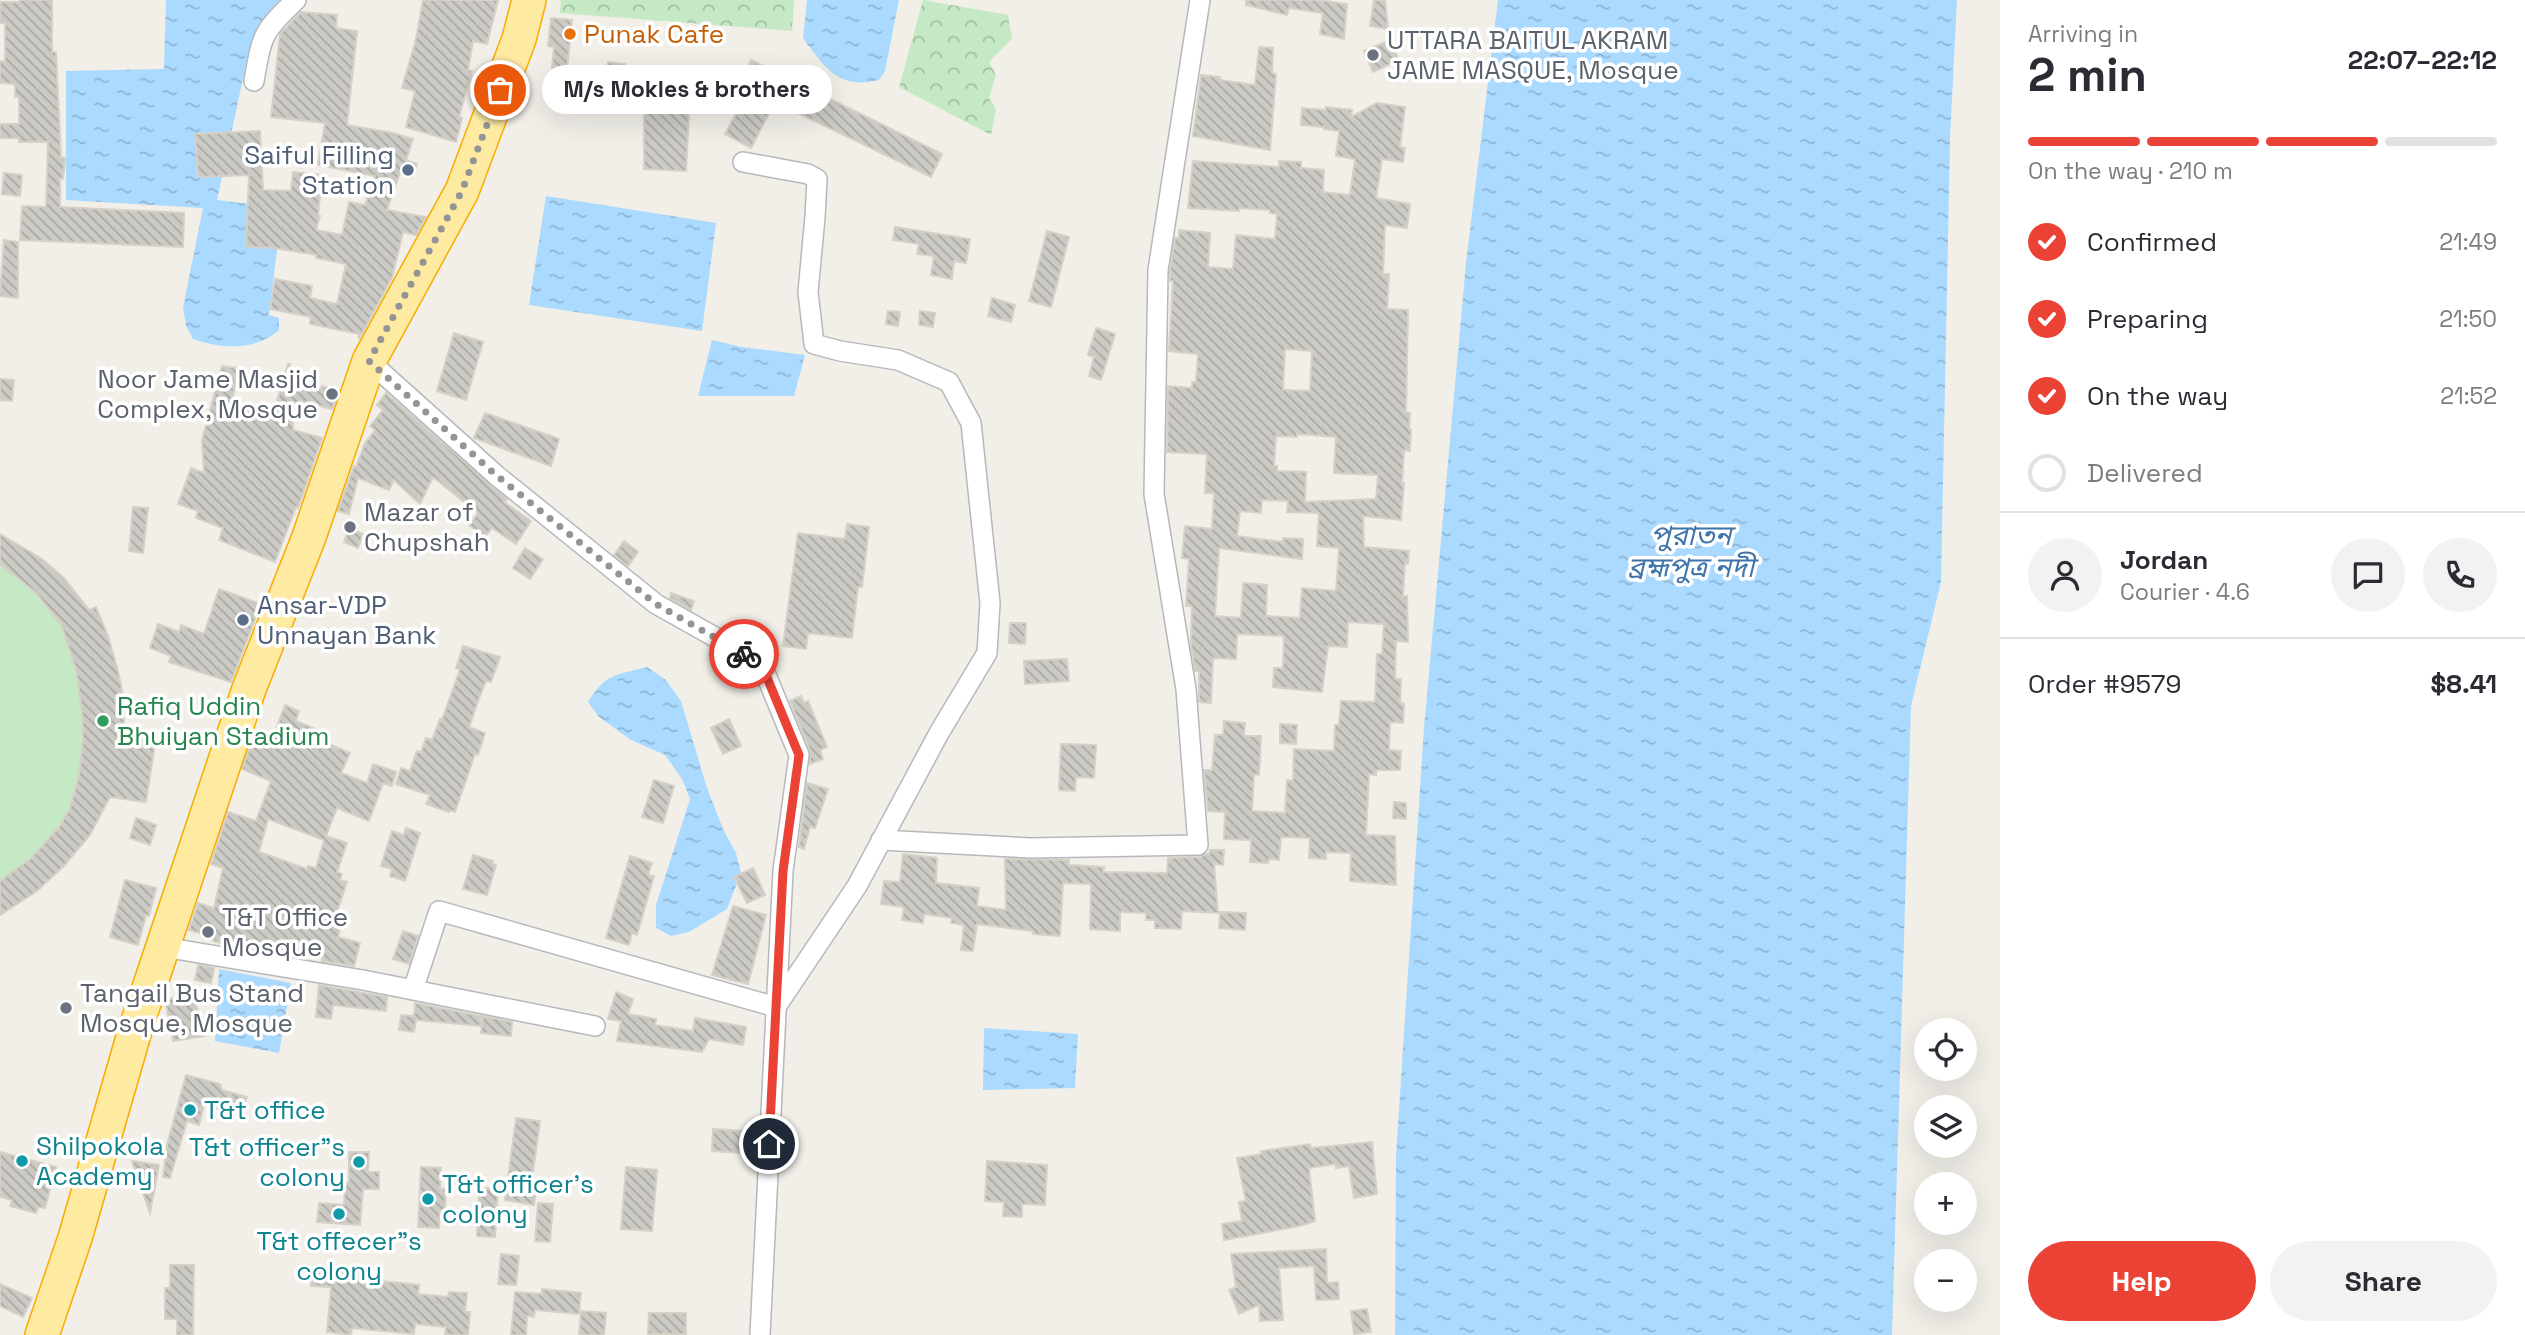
<!DOCTYPE html>
<meta charset="utf-8">
<style>
:root{--surface:#fff;--page:#f2f2f3;--text:#2b2b33;--muted:#7c7c81;--line:#e1e1e2;--accent:#ea4335}
body{margin:0;font-family:"Space Grotesk","Noto Sans Bengali",sans-serif;background:var(--page);color:var(--text);height:100vh;display:flex;flex-direction:column;font-size:26px;white-space:nowrap}
*{box-sizing:border-box;margin:0}
p{font-size:23px;color:var(--muted)}
.icon{flex:none;width:38px;height:38px;fill:none;stroke:currentColor;stroke-width:2;stroke-linecap:round;stroke-linejoin:round}
.map{position:relative;flex:1;overflow:hidden}
.side{display:flex;flex-direction:column;background:var(--surface);width:525px}
.side>*{flex:none}
.fabs{position:absolute;left:1914px;top:1018px;display:grid;gap:14px}
.fabs a{display:grid;place-items:center;width:63px;height:63px;border-radius:50%;background:var(--surface);box-shadow:0 7px 28px #0002;font-size:35px}
.pin{position:absolute;display:grid;place-items:center;width:60px;height:60px;color:#fff;margin:-30px;border:4px solid #fff;border-radius:50%;box-shadow:0 2px 7px #0007}
.courier{position:absolute;display:grid;place-items:center;width:70px;height:70px;margin:-35px;border:5px solid #ea4335;border-radius:50%;background:#fff;color:#222;box-shadow:0 2px 9px #0007}
.bubble{position:absolute;height:49px;border-radius:24px;background:var(--surface);box-shadow:0 7px 28px #0002;font-size:23px;font-weight:700;line-height:49px;text-align:center}
.summary em{font-style:normal;font-weight:700}
.summary div{display:flex;flex-direction:column-reverse}
.summary{display:flex;align-items:center;justify-content:space-between;height:119px;padding:0 28px}
h1{font-size:46px;font-weight:700;line-height:52px}
.bar{display:grid;grid-template-columns:repeat(4,1fr);gap:10px 7px;align-content:center;height:84px;padding:0 28px}
.bar i{height:9px;border-radius:5px;background:var(--line)}
.bar .selected{background:var(--accent)}
.bar p{grid-column:span 4}
.line{display:flex;align-items:center;gap:18px;padding:0 28px;border-top:2px solid var(--line)}
.line div{flex:1}
.round{display:grid;place-items:center;flex:none;width:74px;height:74px;border-radius:37px;background:var(--page)}
ol{padding:0 28px;list-style:none}
li{display:flex;align-items:center;gap:21px;height:77px}
li p{margin-inline-start:auto}
li .icon{padding:7px;border-radius:50%;background:var(--accent);color:#fff;stroke-width:4}
li:last-child{color:var(--muted)}
li i{width:38px;height:38px;border:4px solid var(--line);border-radius:50%}
.cta{display:flex;gap:14px;margin-top:auto;padding:14px 28px}
.cta a{flex:1;height:80px;border-radius:42px;background:var(--accent);color:#fff;font-size:28px;font-weight:700;line-height:80px;text-align:center}
.cta a+a{background:var(--page);color:var(--text)}
main{display:flex;flex:1;min-height:0}
.map>svg:first-child{display:block}
.forest{fill:url(#forest-crowns)}
.pitch{fill:#c5e8c5}
.water{fill:url(#water-ripples)}
.building{fill:url(#building-back-hatch);stroke:#d6d1c6;stroke-width:2;fill-rule:evenodd}
.lines{fill:none;stroke-linecap:round;stroke-linejoin:round}
.minor-casing{stroke:#b5b8bc;stroke-width:22}
.trunk-casing{stroke:#f9ab00;stroke-width:36}
.minor{stroke:#fff;stroke-width:19}
.trunk{stroke:#feeaa1;stroke-width:33}
.done{stroke:#929495;stroke-width:7;stroke-dasharray:0 12.6}
.route{stroke:#ea4335;stroke-width:9}
.food-dot{fill:#e8710a;stroke:#fff;stroke-width:2.5}
.worship-dot{fill:#6b7280;stroke:#fff;stroke-width:2.5}
.service-dot{fill:#5c6f8a;stroke:#fff;stroke-width:2.5}
.leisure-dot{fill:#2e9e5b;stroke:#fff;stroke-width:2.5}
.culture-dot{fill:#0f9aa8;stroke:#fff;stroke-width:2.5}
.labels{text-anchor:middle;stroke-width:7;stroke-linejoin:round;paint-order:stroke}
.food-label{font-size:26px;fill:#c56008;stroke:#fff;text-anchor:start}
.worship-label{font-size:26px;fill:#5b616d;stroke:#fff;text-anchor:start}
.service-label{font-size:26px;fill:#4e5e75;stroke:#fff;text-anchor:end}
.leisure-label{font-size:26px;fill:#27864d;stroke:#fff;text-anchor:start}
.culture-label{font-size:26px;fill:#0d838f;stroke:#fff;text-anchor:start}
.water-label{font-size:28px;font-style:italic;fill:#4174aa;stroke:#fff}
</style>
<main>
<div class="map">
<svg width="2000" height="1335" viewBox="0 0 2000 1335">
<defs>
<pattern id="forest-crowns" width="20" height="18" patternUnits="userSpaceOnUse" patternTransform="scale(1.75)"><rect width="20" height="18" fill="#c5e8c5"/><path d="M2 6a3 3 0 1 1 6 0M12 15a3 3 0 1 1 6 0" fill="none" stroke="#a3c0a4"/></pattern>
<pattern id="water-ripples" width="26" height="14" patternUnits="userSpaceOnUse" patternTransform="scale(1.75)"><rect width="26" height="14" fill="#aadaff"/><path d="M2 4q2-2 4 0t4 0M15 11q2-2 4 0t4 0" fill="none" stroke="#8eb4d2"/></pattern>
<pattern id="building-back-hatch" width="6" height="6" patternUnits="userSpaceOnUse" patternTransform="scale(1.75)"><rect width="6" height="6" fill="#cccac5"/><path d="M-1 5l2 2M0 0l6 6M5-1l2 2" fill="none" stroke="#a9a8a4"/></pattern>
</defs>
<rect width="100%" height="100%" fill="#f1efe8"/>
<!-- forest -->
<path class="forest" d="M561,0H794L792,31L560,13Z
M923,0L1008,15L1012,39L989,62L996,75L989,98L996,109L991,135L899,87Z"/>
<!-- pitch -->
<path class="pitch" d="M0,564C23,579 48,600 61,624C65,630 66,638 68,644C84,695 91,757 70,808C57,837 27,866 0,881Z"/>
<!-- water -->
<path class="water" d="M166,0H284L273,7L259,24L248,55L217,200L282,208L269,315L279,318V330C255,351 222,349 193,339L186,326L183,307L203,208L66,200V71L164,69Z
M807,0H899L885,71L879,80C837,90 825,67 803,38Z
M1498,0H1957L1950,138L1941,582L1911,706L1892,1335H1395L1396,1156L1424,728L1466,263Z
M546,196L716,223L702,331L529,305Z
M712,340L742,347L805,355L794,396H698Z
M647,667L666,680L681,701L706,785L723,829L736,853L741,873L727,909L689,932L671,936L656,928V905L690,799L682,779L665,755L631,740L599,717L588,702C605,673 617,675 647,667Z
M219,969L291,983L279,1053L215,1041Z
M984,1028L1078,1034L1075,1088L983,1090Z"/>
<!-- building -->
<path class="building" d="M19,0H52V52H56L61,157L65,158L63,179L60,178V207L184,213L183,247L20,240L22,206L46,207L48,142H19V138H0V124H19V97H15V84L0,83V61L5,62V23H0V2H19Z
M423,0H498L487,44L473,41L468,70L472,71L459,117L462,118L456,142L406,127L415,91L402,88L416,39Z
M1246,0H1318L1347,4L1344,39L1320,34L1323,13L1289,8L1287,15L1246,5Z
M1374,0H1385L1388,29L1370,26Z
M301,12L337,15L336,28L357,31L347,125L393,133L413,139L406,160L417,164L412,177L400,173L387,210L426,217L416,235L403,232L392,278L359,339V334L310,324L311,317L270,309L275,279L312,286L310,298L337,304L346,264L316,258L317,255L274,248L246,247L249,175L198,177L195,134L260,131L263,190L291,191L293,172L322,175L318,216H320L316,230L342,235L349,202L365,205L375,176L318,165L325,123L271,117L280,34Z
M551,18L572,20L567,69L552,68L554,47L548,46Z
M1390,40L1399,60L1373,72L1364,51Z
M1259,47L1273,48L1272,73L1276,74L1270,150L1193,136L1201,75L1220,77V80L1255,85Z
M751,60L942,154L931,177L775,102L751,148L725,134L749,89L740,85Z
M608,62L625,64L623,76L691,78L686,171L644,169V105L591,103V84H605Z
M1377,103L1405,107L1400,147L1405,148L1403,162L1382,159L1376,198L1410,204L1407,228L1385,225L1383,274H1389L1387,309L1408,310L1406,412L1410,413L1409,430H1411L1410,451L1404,450L1402,483H1404L1401,520L1363,516L1364,547L1409,551L1408,564L1405,563L1403,596H1407L1408,642L1396,641L1395,679H1401L1400,703L1404,704L1403,723L1390,722L1389,750L1401,751L1400,770H1376V775L1369,774L1366,835L1395,836L1396,885L1350,881L1351,853L1326,852V859L1309,858L1310,838L1281,837L1279,860L1269,859L1268,863L1250,862L1251,840L1224,839L1225,812L1208,811L1204,770H1212L1215,735H1223L1224,721L1245,723L1244,736H1261L1259,775L1254,774L1252,811L1285,813L1287,780L1293,781L1294,749L1334,751L1335,725H1339L1341,701L1375,702L1377,654H1382L1384,624L1348,622L1347,647L1328,646L1322,692L1273,687L1274,668H1283L1284,636L1237,634L1236,659L1213,658L1211,703L1199,702V671H1195L1191,644L1192,606H1186L1189,559L1182,558L1185,526L1212,529L1214,493H1205L1207,454L1167,452L1168,386L1192,388V382H1196L1198,354L1169,351L1173,281H1170V271L1175,238H1179V230L1210,233L1208,267L1233,269L1236,235L1275,239L1277,214L1270,213V210L1239,208V211L1188,208L1193,161L1279,167V161L1301,162V168L1324,170L1323,192L1350,195L1355,159L1336,156L1339,131L1324,129V127L1301,125L1302,108L1326,110V107L1352,110L1351,117ZM1285,349L1312,351L1310,391L1283,390ZM1297,434L1336,437L1334,473L1378,475L1376,499L1305,502L1306,472L1277,471V466H1274L1276,436L1297,437ZM1262,500L1288,501L1287,512L1319,513L1317,546L1339,548L1336,591L1302,588L1300,618L1266,616L1267,585L1243,583L1241,618L1215,616L1219,548L1302,559L1303,539L1283,538V542L1237,536L1240,511L1261,513Z
M4,173L22,175L20,196L2,194Z
M895,227L970,239L966,263L954,261L952,279L931,275L934,256L917,254L919,244L893,240Z
M1047,231L1069,237L1051,307L1029,301Z
M4,240L18,242V298L0,296Z
M992,298L1015,305L1011,322L988,316Z
M888,311L900,312L898,326L886,324Z
M920,311L935,313L933,327L919,325Z
M1096,328L1115,334L1101,380L1089,376L1094,357L1088,355Z
M454,333L483,342L466,400L437,391Z
M288,364H290L291,381L321,389L322,386L339,391L332,409L306,402L305,406L292,402L293,430L322,438L298,508L296,507L275,562L219,540L223,528L196,518L198,511L178,504L191,468L204,473L202,440L222,366L237,368L232,405L273,414Z
M0,379L14,380L12,401L0,400Z
M386,393L507,499L504,502L531,521L516,544L492,528L485,537L469,525L478,513L433,477L420,504L394,480L389,490L358,478L349,514L338,511L354,466L356,467L365,443L375,430L370,426L383,410L377,405Z
M485,413L559,439L551,466L474,438Z
M133,507L148,508L143,553L129,551Z
M847,524L869,527L862,587H858L852,638L808,633L806,649L783,646L798,533L845,539Z
M349,528L363,534L358,548L344,542Z
M0,534L42,559L64,578L89,610L96,607L108,636L118,671L124,700V732L156,737L146,802L110,797L90,835L63,867L37,891L0,915V881L31,858L59,827L70,808L79,775L83,741L82,710L76,670L61,624L36,593L0,564Z
M624,541L638,552L628,566L614,555Z
M525,548L543,559L530,579L513,568Z
M219,589L261,604L231,682L169,662L171,656L150,648L158,624L179,632L181,625L204,634Z
M671,593L694,601L691,610L670,598Z
M1010,623H1026L1025,644L1009,643Z
M463,646L500,657L491,682L486,681L481,693L469,727L485,733L478,755L475,754L455,812L450,810L449,812L426,804L430,795L396,784L401,768L410,771L417,751L421,752L426,738L432,740L440,719L442,720L460,669L456,668Z
M1067,659L1069,681L1025,684L1024,661Z
M801,696L804,703L808,701L827,747L820,750L823,759L810,764V750L790,701Z
M285,705L299,711L296,721L325,733L322,741L350,753L341,773L367,783L373,764L396,772L392,786L383,783L369,821L337,808L326,836L347,843L337,872L342,874L340,880L347,882L336,915L343,917L338,937L360,943L354,966L322,961L323,958L264,946L263,951L232,946L213,941L214,937L189,930L198,903L214,908L223,868L211,864L228,812L256,821L271,781L242,769L255,732L272,740ZM268,819L324,840L316,868L308,866L307,869L259,852Z
M729,719L741,746L723,754L711,728Z
M1280,724L1297,725L1296,744L1280,743Z
M1061,744L1096,745L1094,778L1076,777L1075,791L1059,790Z
M654,780L674,786L663,823L642,817Z
M807,783L828,789L815,828L810,827L804,849L799,847Z
M1394,802L1406,803V819L1393,818Z
M136,818L156,825L150,845L130,838Z
M406,828L420,833L405,881L390,876L392,869L381,866L392,831L404,835Z
M1210,850H1224L1223,865L1214,864L1218,913L1182,911L1181,929L1155,928V920H1146V913L1120,912V931L1090,929L1091,884L1063,883L1060,936L1033,934V931L977,924L973,951L961,950L964,925L951,923L952,918L924,914L923,923L902,920L904,907L881,904L884,881L900,882L903,854L937,858L936,883L979,888L977,906L1006,910L1005,859L1069,860V865L1104,867L1103,872L1167,873L1168,858L1199,857L1210,853Z
M473,855L493,861L492,864L496,865L487,895L463,889Z
M630,856L652,863L648,875L654,876L637,935L632,933L629,945L606,938Z
M753,868L765,895L747,903L734,877Z
M125,880L156,888L149,916L146,915L138,945L110,937Z
M733,906L766,915L748,984L712,975Z
M1220,912L1246,913L1245,930L1219,928Z
M403,931L418,936L409,964L393,959Z
M198,965L214,968L211,983L195,980Z
M319,985L387,997L386,1011L333,1005L331,1019L316,1017Z
M616,992L633,999L628,1014L656,1019L655,1025L693,1031L695,1018L746,1027L743,1045L709,1039L702,1052L617,1041L621,1021L608,1019Z
M193,993L205,1036L173,1041L165,1000Z
M415,1003L481,1016L480,1026L416,1020L414,1032L399,1030L401,1015L414,1016Z
M483,1016L512,1022L511,1036L481,1033Z
M186,1075L220,1084L222,1090L247,1097L241,1115L204,1105L199,1125L187,1121L170,1178L163,1177L167,1145Z
M516,1118L540,1121L532,1179L537,1180L534,1205L505,1200Z
M713,1129L745,1131L743,1153L712,1151Z
M1372,1142L1377,1194L1354,1198L1349,1166L1336,1168V1164L1309,1168L1315,1221L1300,1226L1224,1240L1222,1224L1242,1221L1239,1202L1246,1201L1237,1158L1262,1154L1261,1151L1310,1144L1311,1148Z
M0,1152L56,1167L45,1208L38,1207L36,1213L10,1206L12,1200L0,1197Z
M349,1152H369L368,1172H379V1189H363L360,1225L317,1222L319,1203L344,1205L345,1182H349Z
M132,1161L159,1165L150,1213Z
M987,1161L1047,1165L1045,1205L1022,1204V1217L1003,1216L1004,1202L985,1201Z
M421,1167L441,1168L440,1189H446L445,1210H440L439,1228L418,1227Z
M626,1167L657,1170L652,1231L621,1229Z
M479,1188L498,1189L495,1237L477,1236Z
M538,1203L553,1204L550,1242L535,1241Z
M1326,1249L1327,1283L1338,1282L1339,1299L1316,1300L1314,1266L1279,1268L1283,1320L1260,1321L1259,1305L1239,1314L1229,1290L1236,1287L1231,1254Z
M501,1254L519,1256L516,1285L498,1284Z
M170,1265H194L193,1335H177V1319H165V1288H170Z
M312,1268L362,1273V1279L419,1285L418,1294L448,1297L449,1292L467,1293L465,1312H470L468,1335H445L446,1327L415,1324L414,1334L352,1328L351,1335L327,1332L331,1287L311,1286Z
M0,1284L32,1298L23,1317L0,1306Z
M542,1289L581,1293L579,1314L535,1310L534,1317L527,1316L526,1335H511L515,1292L542,1294Z
M1367,1309L1371,1332L1354,1334L1351,1311Z
M581,1311L606,1313L604,1335H579Z
M649,1313H686V1334H648Z"/>
<g class="lines">
<defs>
<path id="minor" d="M254,81C262,35 262,32 296,0
M369,361L496,475L656,604L761,663L799,755L783,871L760,1335
M881,840L1030,848L1198,845L1186,689L1154,494L1158,270L1200,0
M163,947L363,980L595,1026
M413,990L439,911L776,1007L857,886L939,733L987,653L990,603L971,423L949,382L898,360L840,351L814,344L808,292L815,217L817,179L808,174L743,162"/>
<path id="trunk" d="M42,1335L75,1238L136,1027L249,689L309,537L369,361L462,191L519,39L529,0"/>
</defs>
<!-- minor casing -->
<use href="#minor" class="minor-casing"/>
<!-- trunk casing -->
<use href="#trunk" class="trunk-casing"/>
<!-- minor -->
<use href="#minor" class="minor"/>
<!-- trunk -->
<use href="#trunk" class="trunk"/>
</g>
<g class="lines">
<!-- done -->
<path class="done" d="M500,90L462,191L369,361L496,475L656,604L744,654"/>
<!-- route -->
<path class="route" d="M744,654L761,663L799,755L783,871L769,1144"/>
</g>
<!-- markers -->
<circle class="food-dot" cx="570" cy="34" r="7"/>
<g class="worship-dot">
<circle cx="1373" cy="55" r="7"/>
<circle cx="332" cy="394" r="7"/>
<circle cx="350" cy="527" r="7"/>
<circle cx="208" cy="932" r="7"/>
<circle cx="66" cy="1008" r="7"/>
</g>
<g class="service-dot">
<circle cx="408" cy="170" r="7"/>
<circle cx="243" cy="620" r="7"/>
</g>
<circle class="leisure-dot" cx="103" cy="721" r="7"/>
<g class="culture-dot">
<circle cx="190" cy="1110" r="7"/>
<circle cx="22" cy="1161" r="7"/>
<circle cx="359" cy="1162" r="7"/>
<circle cx="428" cy="1199" r="7"/>
<circle cx="339" cy="1214" r="7"/>
</g>
<g class="labels">
<!-- food labels -->
<g class="food-label">
<text x="584" y="43">Punak Cafe</text>
</g>
<!-- worship labels -->
<g class="worship-label">
<text x="1387" y="49">UTTARA BAITUL AKRAM<tspan x="1387" dy="30">JAME MASQUE, Mosque</tspan></text>
<text x="318" y="388" text-anchor="end">Noor Jame Masjid<tspan x="318" dy="30">Complex, Mosque</tspan></text>
<text x="364" y="521">Mazar of<tspan x="364" dy="30">Chupshah</tspan></text>
<text x="222" y="926">T&amp;T Office<tspan x="222" dy="30">Mosque</tspan></text>
<text x="80" y="1002">Tangail Bus Stand<tspan x="80" dy="30">Mosque, Mosque</tspan></text>
</g>
<!-- service labels -->
<g class="service-label">
<text x="394" y="164">Saiful Filling<tspan x="394" dy="30">Station</tspan></text>
<text x="257" y="614" text-anchor="start">Ansar-VDP<tspan x="257" dy="30">Unnayan Bank</tspan></text>
</g>
<!-- leisure labels -->
<g class="leisure-label">
<text x="117" y="715">Rafiq Uddin<tspan x="117" dy="30">Bhuiyan Stadium</tspan></text>
</g>
<!-- culture labels -->
<g class="culture-label">
<text x="204" y="1119">T&amp;t office</text>
<text x="36" y="1155">Shilpokola<tspan x="36" dy="30">Academy</tspan></text>
<text x="345" y="1156" text-anchor="end">T&amp;t officer"s<tspan x="345" dy="30">colony</tspan></text>
<text x="442" y="1193">T&amp;t officer's<tspan x="442" dy="30">colony</tspan></text>
<text x="339" y="1250" text-anchor="middle">T&amp;t offecer"s<tspan x="339" dy="30">colony</tspan></text>
</g>
<!-- water labels -->
<g class="water-label">
<text x="1691" y="545">পুরাতন<tspan x="1691" dy="32">ব্রহ্মপুত্র নদী</tspan></text>
</g>
</g>
</svg>
<div class="fabs">
<a><svg class="icon" aria-label="locate" viewBox="0 0 24 24"><circle cx="12" cy="12" r="6"/><path d="M12 2v4M12 18v4M2 12h4M18 12h4"/></svg></a>
<a><svg class="icon" aria-label="layers" viewBox="0 0 24 24"><path d="M12 4l9 5-9 5-9-5zM3 14l9 5 9-5"/></svg></a>
<a>+</a>
<a>−</a>
</div>
<div class="pin" style="left:500px;top:90px;background:#ea580c"><svg class="icon" aria-label="bag" viewBox="0 0 24 24"><path d="M5 8h14l-1 12H6zM9 8a3 3 0 0 1 6 0"/></svg></div>
<div class="pin" style="left:769px;top:1144px;background:#1f2937"><svg class="icon" aria-label="home" viewBox="0 0 24 24"><path d="M3 11l9-7 9 7M6 9v11h12V9"/></svg></div>
<div class="courier" style="left:744px;top:654px"><svg class="icon" aria-label="bike" viewBox="0 0 24 24"><circle cx="6" cy="16" r="4"/><circle cx="18" cy="16" r="4"/><path d="M6 16l4-8h5l3 8M10 8l3 8H6M13 5h3"/></svg></div>
<div class="bubble" style="left:542px;top:65px;width:290px">M/s Mokles &amp; brothers</div>
</div>
<section class="side">
<div class="summary"><div><h1>2 min</h1><p>Arriving in</p></div><em>22:07–22:12</em></div>
<div class="bar"><i class="selected"></i><i class="selected"></i><i class="selected"></i><i></i><p>On the way · 210 m</p></div>
<ol>
<li><svg class="icon" aria-label="check" viewBox="0 0 24 24"><path d="M5 12l5 5 9-10"/></svg>Confirmed<p>21:49</p></li>
<li><svg class="icon" aria-label="check" viewBox="0 0 24 24"><path d="M5 12l5 5 9-10"/></svg>Preparing<p>21:50</p></li>
<li><svg class="icon" aria-label="check" viewBox="0 0 24 24"><path d="M5 12l5 5 9-10"/></svg>On the way<p>21:52</p></li>
<li><i></i>Delivered</li>
</ol>
<div class="line" style="height:126px"><a class="round"><svg class="icon" aria-label="person" viewBox="0 0 24 24"><circle cx="12" cy="8" r="4"/><path d="M4 21q1-7 8-7t8 7"/></svg></a><div><b>Jordan</b><p>Courier · 4.6</p></div><a class="round"><svg class="icon" aria-label="chat" viewBox="0 0 24 24"><path d="M4 5h16v11H9l-5 4z"/></svg></a><a class="round"><svg class="icon" aria-label="phone" viewBox="0 0 24 24"><path d="M5 4h4l2 5-3 2q2 4 5 5l2-3 5 2v4C11 20 4 13 5 4z"/></svg></a></div>
<div class="line" style="height:91px"><div>Order #9579</div><b>$8.41</b></div>
<div class="cta"><a>Help</a><a>Share</a></div>
</section>
</main>
